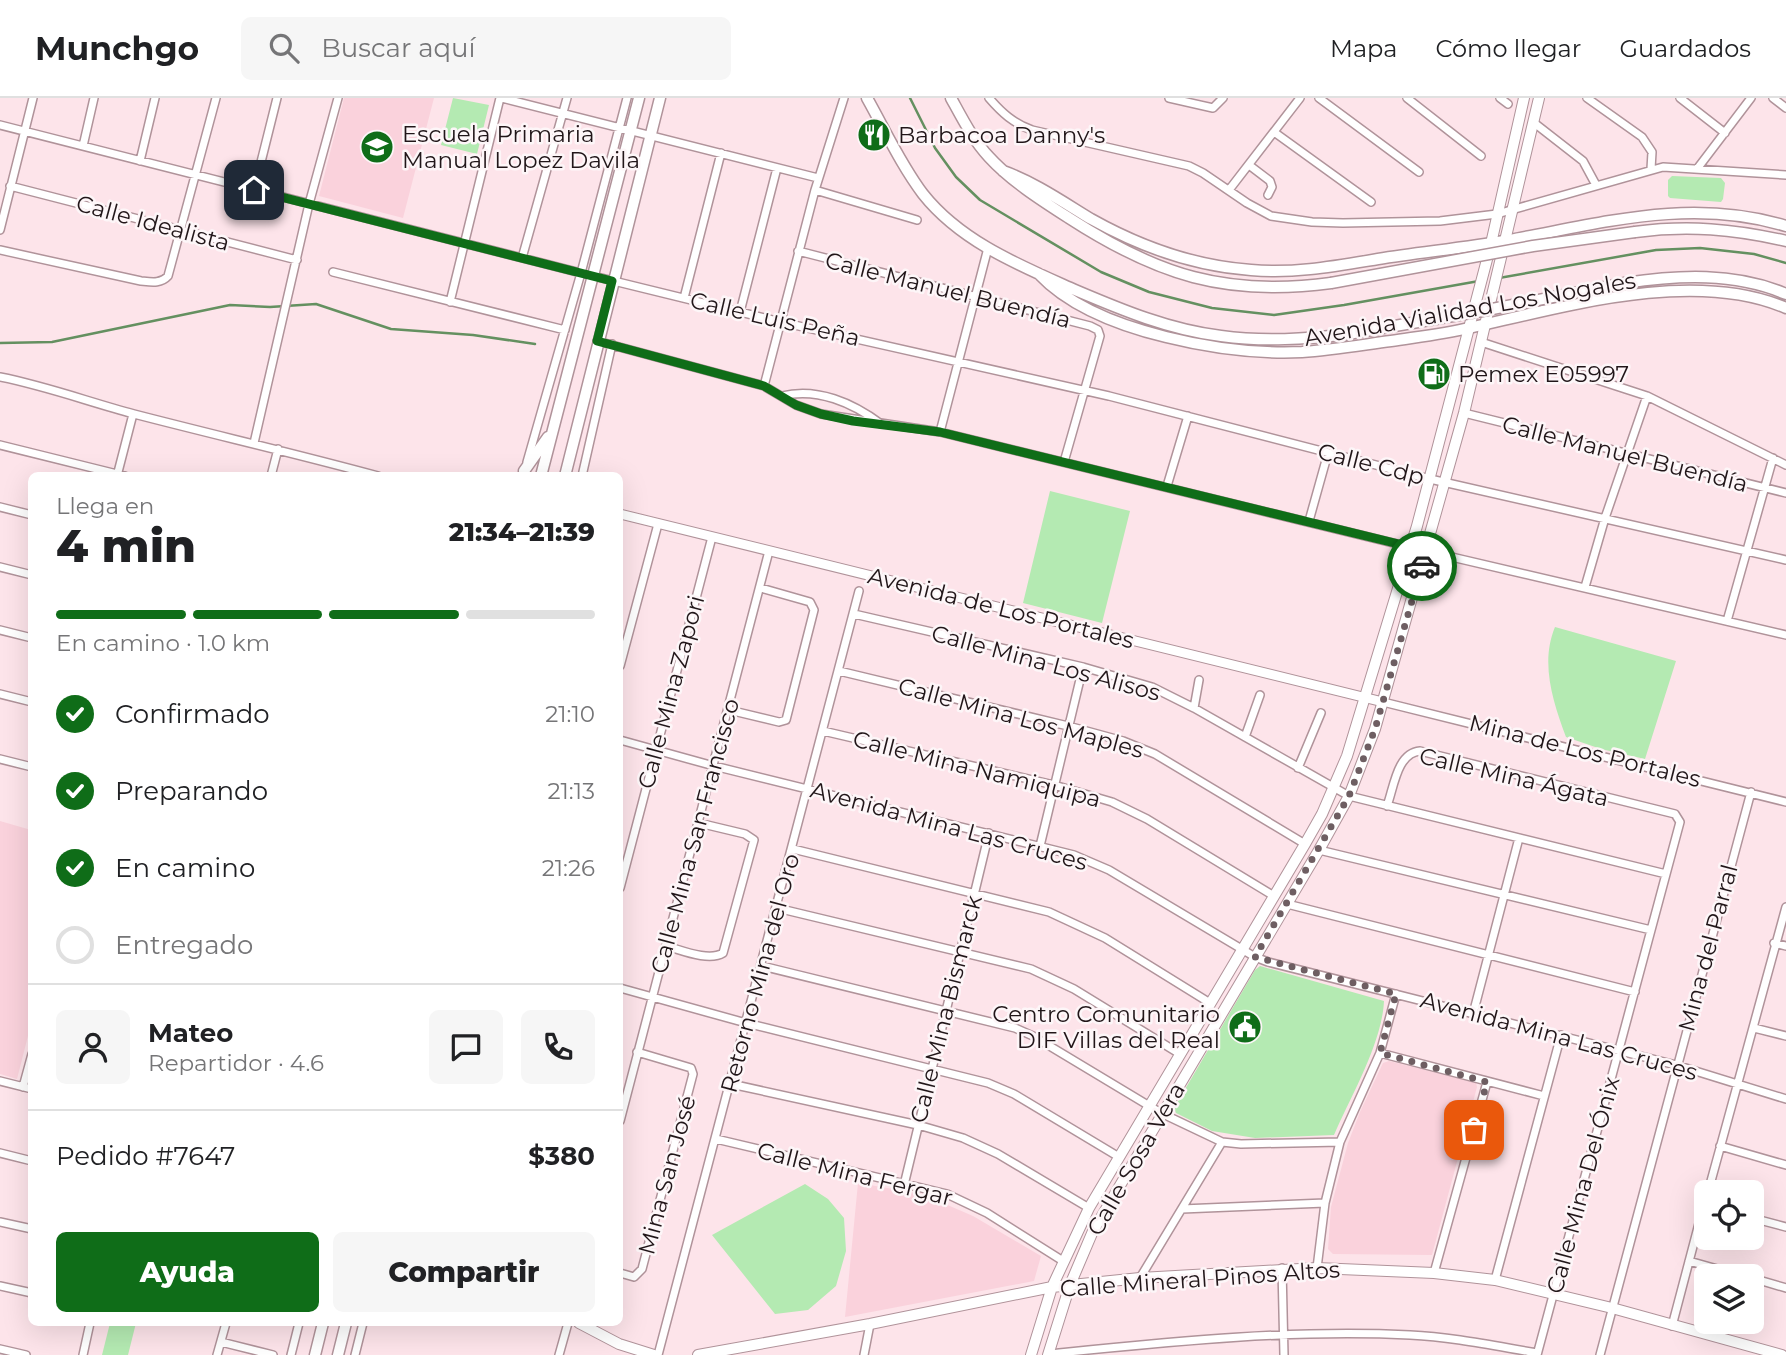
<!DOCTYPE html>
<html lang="es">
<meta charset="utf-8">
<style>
:root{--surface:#fff;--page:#f6f6f6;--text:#202124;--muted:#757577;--line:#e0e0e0;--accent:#0f6d18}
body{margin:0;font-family:Montserrat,sans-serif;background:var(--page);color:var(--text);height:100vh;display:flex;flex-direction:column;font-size:26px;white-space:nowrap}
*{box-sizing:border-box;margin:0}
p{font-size:23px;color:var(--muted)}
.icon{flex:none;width:38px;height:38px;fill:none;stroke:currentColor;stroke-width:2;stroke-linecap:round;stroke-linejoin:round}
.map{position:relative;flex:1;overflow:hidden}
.side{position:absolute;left:28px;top:374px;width:595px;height:854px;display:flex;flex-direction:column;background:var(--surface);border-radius:10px;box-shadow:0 7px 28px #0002}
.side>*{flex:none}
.fabs{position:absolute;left:1694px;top:1082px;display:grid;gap:14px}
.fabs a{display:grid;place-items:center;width:70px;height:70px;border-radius:10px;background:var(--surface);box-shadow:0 7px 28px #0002;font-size:35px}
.pin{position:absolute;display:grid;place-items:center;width:60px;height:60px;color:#fff;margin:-30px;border-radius:14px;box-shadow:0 4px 10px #0006}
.courier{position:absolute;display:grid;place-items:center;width:70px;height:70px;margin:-35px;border:5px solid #0f6d18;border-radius:50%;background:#fff;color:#222;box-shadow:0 2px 9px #0007}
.head em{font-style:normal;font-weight:800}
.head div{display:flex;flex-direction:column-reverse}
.head{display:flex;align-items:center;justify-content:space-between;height:119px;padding:0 28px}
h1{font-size:46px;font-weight:800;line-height:52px}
.bar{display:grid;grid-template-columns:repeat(4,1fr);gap:10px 7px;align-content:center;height:84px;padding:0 28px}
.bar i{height:9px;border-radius:5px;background:var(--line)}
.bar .on{background:var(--accent)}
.bar p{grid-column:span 4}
.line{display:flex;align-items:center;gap:18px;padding:0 28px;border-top:2px solid var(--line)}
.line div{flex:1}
.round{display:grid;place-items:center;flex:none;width:74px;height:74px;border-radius:10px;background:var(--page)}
ol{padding:0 28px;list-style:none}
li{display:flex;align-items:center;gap:21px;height:77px}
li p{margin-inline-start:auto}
li .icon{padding:7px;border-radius:50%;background:var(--accent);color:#fff;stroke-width:4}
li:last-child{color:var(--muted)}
li i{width:38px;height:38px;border:4px solid var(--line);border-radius:50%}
.action{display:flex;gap:14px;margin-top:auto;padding:14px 28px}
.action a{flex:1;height:80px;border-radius:10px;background:var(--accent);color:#fff;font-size:28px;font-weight:800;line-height:80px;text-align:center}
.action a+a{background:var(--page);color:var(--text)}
header{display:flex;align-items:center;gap:42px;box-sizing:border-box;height:98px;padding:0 35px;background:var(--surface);border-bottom:2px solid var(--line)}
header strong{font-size:33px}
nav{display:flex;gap:38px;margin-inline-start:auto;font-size:24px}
.search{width:490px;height:63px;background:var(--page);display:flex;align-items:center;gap:18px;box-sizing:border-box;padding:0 24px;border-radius:10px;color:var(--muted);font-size:26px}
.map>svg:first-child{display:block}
.built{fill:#fad2dc}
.green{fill:#b4eab2}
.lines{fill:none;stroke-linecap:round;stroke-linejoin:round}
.stream{stroke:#649060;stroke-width:2.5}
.minor-casing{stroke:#b0939a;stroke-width:10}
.tertiary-casing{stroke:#b0939a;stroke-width:11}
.secondary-casing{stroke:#b0939a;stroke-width:12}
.primary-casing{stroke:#b0939a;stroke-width:13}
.trunk-casing{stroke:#b0939a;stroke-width:13}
.minor{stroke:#fff;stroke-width:7}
.tertiary{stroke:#fff;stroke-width:9}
.secondary{stroke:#fff;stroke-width:10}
.primary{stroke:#fff;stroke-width:10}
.trunk{stroke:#fff;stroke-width:10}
.trunk-bridge-casing{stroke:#b0939a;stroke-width:13;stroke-linecap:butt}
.trunk-bridge{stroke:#fff;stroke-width:10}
.done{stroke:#6e5e62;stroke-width:7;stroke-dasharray:0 12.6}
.route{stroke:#0f6d18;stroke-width:9}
.labels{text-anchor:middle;stroke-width:5;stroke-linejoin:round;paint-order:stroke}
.poi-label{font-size:23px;fill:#211619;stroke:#fdf6f8;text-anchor:start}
.street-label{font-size:23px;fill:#211619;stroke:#fdf6f8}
</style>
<header>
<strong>Munchgo</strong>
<div class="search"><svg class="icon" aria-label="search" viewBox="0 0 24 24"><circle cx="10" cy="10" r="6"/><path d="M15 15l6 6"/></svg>Buscar aquí</div>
<nav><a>Mapa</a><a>Cómo llegar</a><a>Guardados</a></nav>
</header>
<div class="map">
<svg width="1786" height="1257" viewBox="0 0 1786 1257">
<rect width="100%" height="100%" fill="#fde4ea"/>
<!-- built -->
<path class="built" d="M344,0H434L403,120L319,98Z
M0,723L31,732V926L17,981L0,976Z
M1389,963L1476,985L1477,989L1432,1157L1333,1156L1328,1151L1331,1109L1348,1045L1360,1014L1383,965Z
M858,1085L922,1096L973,1118L1041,1158L1034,1183L845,1219Z"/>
<!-- green -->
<path class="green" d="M453,0L489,7L477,56L441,47Z
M1672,78L1721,80L1725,85L1723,101L1721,104L1670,100L1668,98V82Z
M1050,393L1130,413L1102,525L1023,505Z
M1555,529L1676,563L1645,661L1601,651L1566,639C1553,604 1540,565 1555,529Z
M1260,868L1384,903C1382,945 1351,998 1334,1037L1255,1040L1212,1033L1176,1015L1174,1010L1255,872Z
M805,1086L828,1101L844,1120L846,1153L836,1188L808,1212L775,1216L712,1137Z
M110,1225H136L128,1257H102Z"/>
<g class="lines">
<!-- stream -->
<path class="stream" d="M910,0L935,50L956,79L980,102L1101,174L1149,194L1212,210L1274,217L1344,207L1479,183
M1499,180L1656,152L1700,150L1754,156L1786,165
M0,245L52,244L230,207L270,209L316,206L391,231L473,237L535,246"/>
<defs>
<path id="minor" d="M502,0L818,80
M989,0C1002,15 1013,25 1032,32L1189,68L1203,75L1247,105L1271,118L1312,124L1343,125L1440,123L1497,116L1663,69L1786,77
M1169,0L1213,10L1223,0
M1319,0L1419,74
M1407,0L1481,58
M1500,0L1508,6
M1587,0L1642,39L1652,54L1651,71
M1680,0L1725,35
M1773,0L1786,10
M1533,24L1583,63L1596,87
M0,27L581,175L781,224L1109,298L1430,381L1786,462
M1274,34L1371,104
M83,48L94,0
M140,63L155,0
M1249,67L1270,83L1272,89L1268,97
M1697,71L1751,0
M10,88L297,162
M254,92L277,0
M815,92L917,122
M1229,92L1300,0
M0,132L33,0
M0,152L141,183C151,184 161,186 168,178L216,0
M798,153L1090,228L1098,232L1100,238L1064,364
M522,160L567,0
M333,174L565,232
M684,200L721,55
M450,204L500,0
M740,214L777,70
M597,243L764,288L796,307L821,316L940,334L1426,453L1786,537
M1481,244L1647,298L1786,367
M0,279C46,288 89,304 134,316C215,337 297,356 378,378
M764,288L815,92L844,0
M782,298C817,289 853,305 881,326
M1464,315L1786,395
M940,334L988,150
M254,345L309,106L338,0
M0,347L125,378
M527,364L581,175L627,0
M117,378L133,316
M271,378L278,351
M582,378L612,246
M1167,388L1188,318
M0,409L32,417
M1309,423L1328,355
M0,469L32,477
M1585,489L1605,420L1647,298
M854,516L1083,569L1152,589L1194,610L1349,698L1666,776
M1727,523L1773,360
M0,532L32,540
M620,568L658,426
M839,573L1068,628L1123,643L1155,656L1305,746
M0,596L32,604
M1383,604L1786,704
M1194,610L1199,582
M729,612L779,624L786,622L814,512L810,504L761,490
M823,633L1054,687L1112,704L1147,721L1274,798
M1245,639L1260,597
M620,642L714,668L1074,757L1109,772L1255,859L1268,864L1676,967L1786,1001
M0,661L32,669
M1298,670L1321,615
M1387,708C1394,689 1397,655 1420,653L1675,716L1680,724L1537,1257
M1040,748L1083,569
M793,751L1049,814L1105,840L1210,905
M1319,752L1651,832
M620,790L712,439
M1287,806L1635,894
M777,810L1031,871L1074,891L1180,956
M1774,845L1786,848
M666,848C681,852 709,864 723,855L754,742L745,736L699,725
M762,868L1015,930L1033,938L1161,1015L1222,1044L1241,1046L1340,1044
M620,890L746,925L988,985L1014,996L1119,1059
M1473,916L1519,740
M1754,930L1786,938
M1380,955L1544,998
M0,983L32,991
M731,986L918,1027L963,1040L998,1056L1089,1110
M23,989L32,956
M620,1023L769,453
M716,1041L947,1096L987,1115L1063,1163
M1720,1048L1786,1067
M0,1055L32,1063
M904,1087L989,735
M1708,1094L1786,809
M1182,1111L1325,1105
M1752,1120L1786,1129
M0,1124L32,1131
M1689,1163L1742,1178
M1282,1170L1284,1257
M1317,1170L1325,1105L1340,1044L1380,955L1396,896
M620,1175L634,1179L642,1171L693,976L691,970L637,954
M1434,1175L1487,984
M1140,1180L1222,1044
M1752,1180L1786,1190
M1495,1182L1561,937
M0,1188L32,1195
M1672,1228L1706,1099
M221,1244L273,1257
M0,1251L26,1257
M1048,1256C1168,1244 1289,1231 1410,1237C1453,1239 1495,1248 1537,1255
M83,1257L90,1225
M217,1257L226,1225
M291,1257L299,1225
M355,1257L363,1225
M559,1257L568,1225
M658,1257L859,493
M864,1257L870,1226
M1600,1257L1751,694"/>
<path id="tertiary" d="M620,416L1383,604"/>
<path id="secondary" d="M579,1225L619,1246L654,1257
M698,1257L870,1226L1052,1189L1140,1180L1317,1170L1434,1175L1495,1182L1612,1210L1782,1257
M1031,1257L1052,1189L1089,1110L1305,746L1322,716L1347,658L1417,428L1490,150L1524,0
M1048,1257L1070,1187L1093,1133L1319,752L1349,698L1375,631L1464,315L1539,0"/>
<path id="primary" d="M524,373L548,339
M541,378L639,0
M565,378L660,0
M315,1257L323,1225
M338,1257L346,1225"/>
<path id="trunk" d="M867,0C885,32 901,67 923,96C961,144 1021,168 1075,192C1122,212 1170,232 1221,238C1264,244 1306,241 1348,236
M951,0C962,20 973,42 989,59C1011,83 1041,102 1069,120C1157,177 1226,199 1331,185
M1003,73C1034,84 1063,104 1091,121C1141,149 1194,168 1251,172C1294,176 1336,168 1378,161C1421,154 1466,150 1509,142C1603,125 1691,99 1786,128
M1635,134C1688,127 1734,131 1786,143
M1039,176C1071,210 1121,228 1166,239C1210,250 1256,256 1302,254C1332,252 1361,247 1391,243C1417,239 1444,236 1469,230C1563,209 1694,170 1786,210
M1625,185C1678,177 1735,174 1786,196"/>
</defs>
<!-- minor casing -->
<use href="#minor" class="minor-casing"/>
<!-- tertiary casing -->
<use href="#tertiary" class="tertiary-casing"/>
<!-- secondary casing -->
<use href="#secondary" class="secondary-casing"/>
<!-- primary casing -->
<use href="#primary" class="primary-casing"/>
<!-- trunk casing -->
<use href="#trunk" class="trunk-casing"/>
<!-- minor -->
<use href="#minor" class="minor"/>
<!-- tertiary -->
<use href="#tertiary" class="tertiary"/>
<!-- secondary -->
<use href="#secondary" class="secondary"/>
<!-- primary -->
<use href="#primary" class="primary"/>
<!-- trunk -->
<use href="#trunk" class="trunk"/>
<defs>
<path id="trunk-bridge" d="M1331,185L1533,148L1635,134
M1348,236L1482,213L1625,185"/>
</defs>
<!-- trunk-bridge casing -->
<use href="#trunk-bridge" class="trunk-bridge-casing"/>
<!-- trunk-bridge -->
<use href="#trunk-bridge" class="trunk-bridge"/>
</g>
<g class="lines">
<!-- done -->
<path class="done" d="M1422,468L1375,631L1349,698L1255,859L1396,896L1380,955L1487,984L1474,1032"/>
<!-- route -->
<path class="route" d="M254,92L612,183L597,243L764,288L796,307L821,316L853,323L940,334L1411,449L1426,453L1422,468"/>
</g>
<!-- icons -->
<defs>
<symbol id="restaurant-disc" viewBox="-11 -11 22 22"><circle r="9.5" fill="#0f6d18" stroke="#fdf6f8"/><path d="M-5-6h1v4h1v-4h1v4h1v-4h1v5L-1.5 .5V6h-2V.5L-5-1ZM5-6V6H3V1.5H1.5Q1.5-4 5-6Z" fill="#fff"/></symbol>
<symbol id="school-disc" viewBox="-11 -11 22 22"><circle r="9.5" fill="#0f6d18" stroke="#fdf6f8"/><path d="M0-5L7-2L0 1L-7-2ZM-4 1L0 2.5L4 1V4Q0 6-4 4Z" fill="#fff"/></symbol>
<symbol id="fuel-disc" viewBox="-11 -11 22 22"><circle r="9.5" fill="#0f6d18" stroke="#fdf6f8"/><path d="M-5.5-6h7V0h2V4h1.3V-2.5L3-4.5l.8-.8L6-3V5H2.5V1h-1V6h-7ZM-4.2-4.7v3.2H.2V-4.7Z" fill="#fff"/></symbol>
<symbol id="civic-disc" viewBox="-11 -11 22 22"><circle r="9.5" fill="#0f6d18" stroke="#fdf6f8"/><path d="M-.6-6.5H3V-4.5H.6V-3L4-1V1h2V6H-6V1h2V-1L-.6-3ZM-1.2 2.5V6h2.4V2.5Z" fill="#fff"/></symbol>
</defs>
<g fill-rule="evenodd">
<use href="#restaurant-disc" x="855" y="18" width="38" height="38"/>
<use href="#school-disc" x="358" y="30" width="38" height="38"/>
<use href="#fuel-disc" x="1415" y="257" width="38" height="38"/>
<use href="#civic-disc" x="1226" y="910" width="38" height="38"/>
</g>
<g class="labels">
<!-- poi labels -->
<g class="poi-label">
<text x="402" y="44">Escuela Primaria<tspan x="402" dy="26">Manual Lopez Davila</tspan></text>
<text x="898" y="45">Barbacoa Danny's</text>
<text x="1458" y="284">Pemex E05997</text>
<text x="1220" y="924" text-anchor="end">Centro Comunitario<tspan x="1220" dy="26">DIF Villas del Real</tspan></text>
</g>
<!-- street labels -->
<g class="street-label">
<text transform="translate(153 125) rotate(15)" y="8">Calle Idealista</text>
<text transform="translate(948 192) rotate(14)" y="8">Calle Manuel Buendía</text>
<text transform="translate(1470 211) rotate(-10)" y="8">Avenida Vialidad Los Nogales</text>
<text transform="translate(775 221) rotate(13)" y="8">Calle Luis Peña</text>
<text transform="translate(1625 356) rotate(14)" y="8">Calle Manuel Buendía</text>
<text transform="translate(1371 366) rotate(14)" y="8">Calle Cdp</text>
<text transform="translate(1001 510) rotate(14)" y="8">Avenida de Los Portales</text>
<text transform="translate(1046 565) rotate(15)" y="8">Calle Mina Los Alisos</text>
<text transform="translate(671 594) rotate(-75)" y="8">Calle Mina Zapori</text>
<text transform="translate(1021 620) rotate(15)" y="8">Calle Mina Los Maples</text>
<text transform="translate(1585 653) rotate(14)" y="8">Mina de Los Portales</text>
<text transform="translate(977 671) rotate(14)" y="8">Calle Mina Namiquipa</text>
<text transform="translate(1514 679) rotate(13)" y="8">Calle Mina Ágata</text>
<text transform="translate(949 728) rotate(15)" y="8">Avenida Mina Las Cruces</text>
<text transform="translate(695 738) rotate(-75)" y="8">Calle Mina San Francisco</text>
<text transform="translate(1708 850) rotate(-75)" y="8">Mina del Parral</text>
<text transform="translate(760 875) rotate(-75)" y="8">Retorno Mina del Oro</text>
<text transform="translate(946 911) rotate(-76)" y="8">Calle Mina Bismarck</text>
<text transform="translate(1559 938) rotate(15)" y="8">Avenida Mina Las Cruces</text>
<text transform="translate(1136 1061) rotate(-60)" y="8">Calle Sosa Vera</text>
<text transform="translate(855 1076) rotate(14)" y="8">Calle Mina Fergar</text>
<text transform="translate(667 1077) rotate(-75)" y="8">Mina San José</text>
<text transform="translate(1583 1087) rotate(-75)" y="8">Calle Mina Del Ónix</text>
<text transform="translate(1200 1181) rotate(-4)" y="8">Calle Mineral Pinos Altos</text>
</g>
</g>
</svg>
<div class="fabs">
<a><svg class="icon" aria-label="locate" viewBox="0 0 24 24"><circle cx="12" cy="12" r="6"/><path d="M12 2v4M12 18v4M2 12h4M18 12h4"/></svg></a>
<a><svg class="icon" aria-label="layers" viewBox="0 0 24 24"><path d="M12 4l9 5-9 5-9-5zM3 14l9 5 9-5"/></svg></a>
</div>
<div class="pin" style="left:1474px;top:1032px;background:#ea580c"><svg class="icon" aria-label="bag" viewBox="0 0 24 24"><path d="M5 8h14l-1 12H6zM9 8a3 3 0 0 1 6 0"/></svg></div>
<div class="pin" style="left:254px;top:92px;background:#1f2937"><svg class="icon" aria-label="home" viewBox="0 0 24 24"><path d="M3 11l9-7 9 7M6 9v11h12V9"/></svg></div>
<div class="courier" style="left:1422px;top:468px"><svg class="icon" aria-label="car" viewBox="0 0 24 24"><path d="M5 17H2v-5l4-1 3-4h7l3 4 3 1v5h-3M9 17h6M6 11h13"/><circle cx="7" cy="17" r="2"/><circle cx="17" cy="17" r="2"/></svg></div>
<section class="side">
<div class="head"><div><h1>4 min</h1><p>Llega en</p></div><em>21:34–21:39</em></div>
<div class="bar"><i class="on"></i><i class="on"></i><i class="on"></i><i></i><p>En camino · 1.0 km</p></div>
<ol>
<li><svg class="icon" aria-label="check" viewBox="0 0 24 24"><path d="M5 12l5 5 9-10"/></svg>Confirmado<p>21:10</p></li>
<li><svg class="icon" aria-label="check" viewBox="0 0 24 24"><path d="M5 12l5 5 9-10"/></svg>Preparando<p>21:13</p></li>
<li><svg class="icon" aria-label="check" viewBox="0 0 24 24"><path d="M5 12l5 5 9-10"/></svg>En camino<p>21:26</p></li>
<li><i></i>Entregado</li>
</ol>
<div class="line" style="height:126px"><a class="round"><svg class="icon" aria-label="person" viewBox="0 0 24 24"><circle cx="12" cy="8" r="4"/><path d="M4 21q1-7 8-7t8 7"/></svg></a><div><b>Mateo</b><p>Repartidor · 4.6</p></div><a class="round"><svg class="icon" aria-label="chat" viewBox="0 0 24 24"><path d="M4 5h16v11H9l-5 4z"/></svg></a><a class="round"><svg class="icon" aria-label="phone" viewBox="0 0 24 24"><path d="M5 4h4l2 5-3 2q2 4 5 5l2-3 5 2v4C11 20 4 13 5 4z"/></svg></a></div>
<div class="line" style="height:91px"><div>Pedido #7647</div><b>$380</b></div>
<div class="action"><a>Ayuda</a><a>Compartir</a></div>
</section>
</div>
